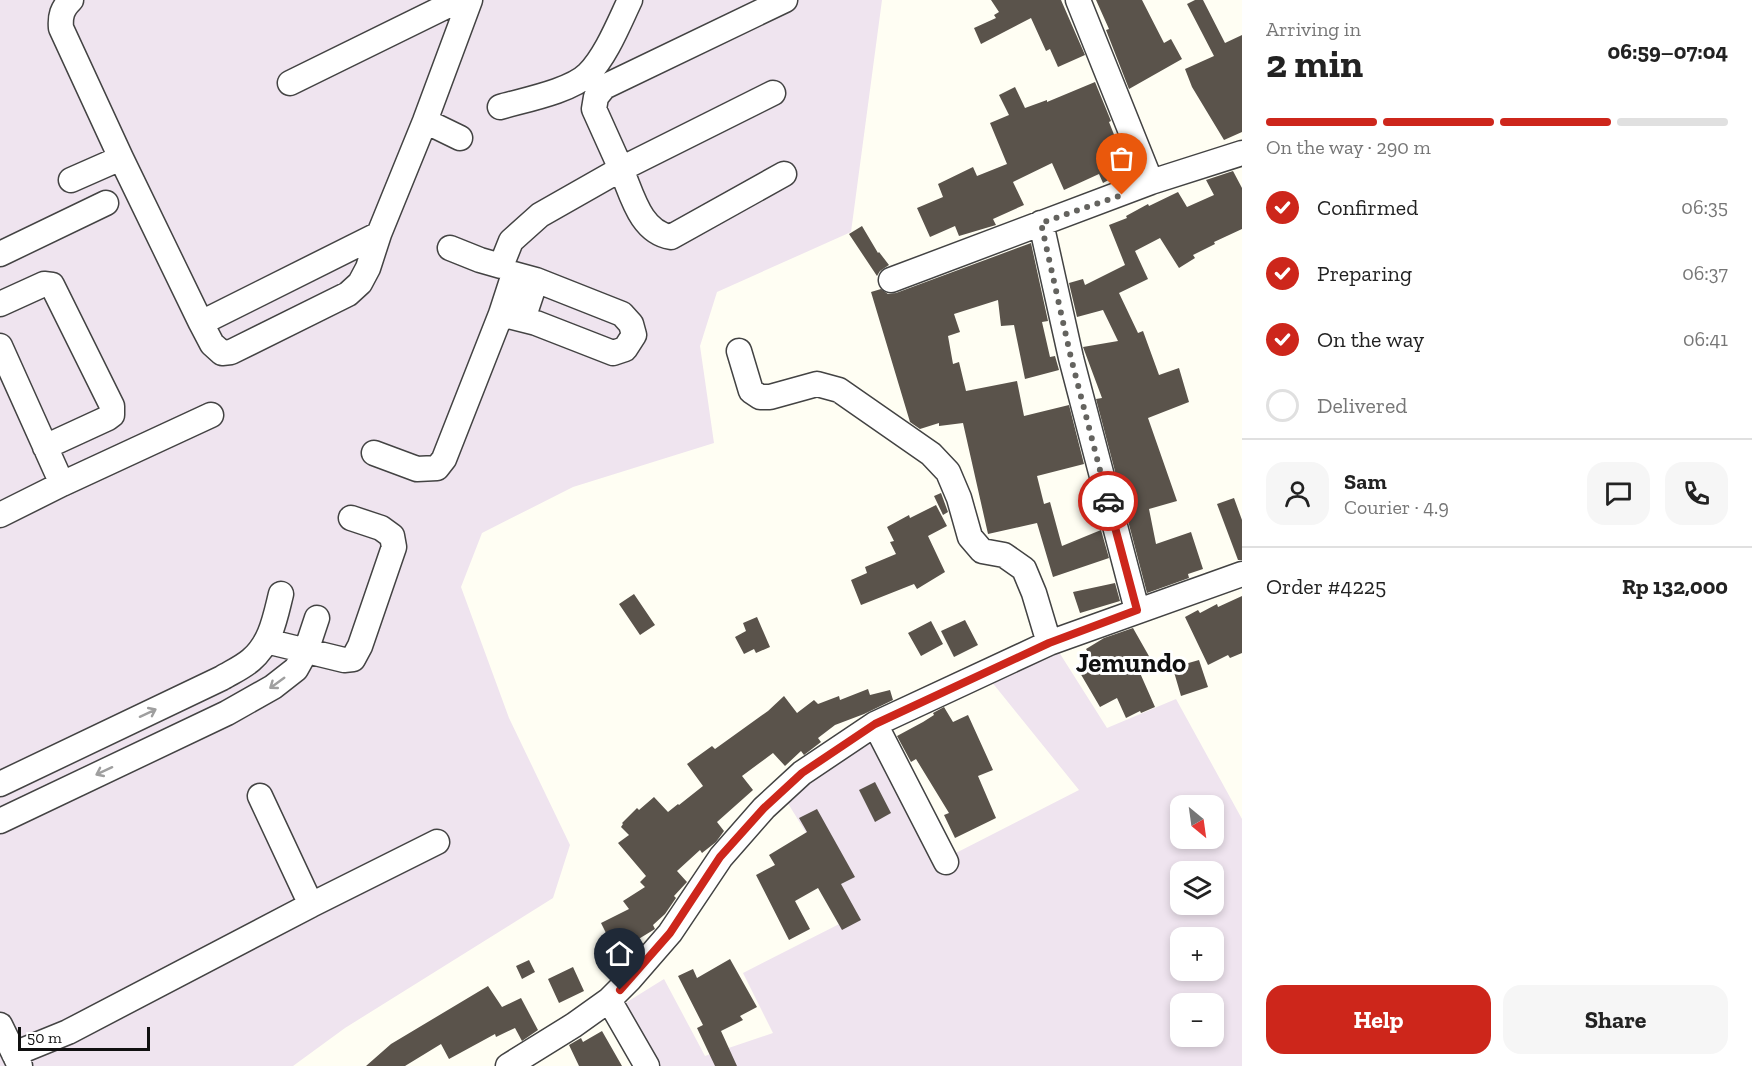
<!DOCTYPE html>
<meta charset="utf-8">
<style>
:root{--surface:#fff;--page:#f6f6f6;--text:#222;--muted:#767676;--line:#e0e0e0;--accent:#cd261b}
body{margin:0;font-family:"Zilla Slab",serif;background:var(--page);color:var(--text);height:100vh;display:flex;flex-direction:column;font-size:22px;white-space:nowrap}
*{box-sizing:border-box;margin:0}
p{font-size:20px;color:var(--muted)}
.icon{flex:none;width:33px;height:33px;fill:none;stroke:currentColor;stroke-width:2;stroke-linecap:round;stroke-linejoin:round}
.map{position:relative;flex:1;overflow:hidden}
.details{display:flex;flex-direction:column;background:var(--surface);width:510px}
.details>*{flex:none}
.needle{width:39px;rotate:151deg}
.tools{position:absolute;left:1170px;top:795px;display:grid;gap:12px}
.tools a{display:grid;place-items:center;width:54px;height:54px;border-radius:12px;background:var(--surface);box-shadow:0 3px 9px #0003;font-size:30px}
.scale{position:absolute;left:18px;bottom:15px;width:132px;box-sizing:border-box;padding-left:6px;border:3px solid #101010;border-top:0;font-size:16px;line-height:21px;white-space:nowrap;color:#101010;-webkit-text-stroke:4px #fff;paint-order:stroke}
.pin{position:absolute;display:grid;place-items:center;width:51px;height:51px;color:#fff;margin:-62px -26px;border-radius:50% 50% 50% 0;rotate:-45deg;box-shadow:0 0 6px #0007}
.pin .icon{rotate:45deg}
.courier{position:absolute;display:grid;place-items:center;width:60px;height:60px;margin:-30px;border:4px solid #cd261b;border-radius:50%;background:#fff;color:#222;box-shadow:0 2px 8px #0007}
.overview em{font-style:normal;font-weight:800}
.overview div{display:flex;flex-direction:column-reverse}
.overview{display:flex;align-items:center;justify-content:space-between;height:102px;padding:0 24px}
h1{font-size:39px;font-weight:800;line-height:45px}
.bar{display:grid;grid-template-columns:repeat(4,1fr);gap:9px 6px;align-content:center;height:72px;padding:0 24px}
.bar i{height:8px;border-radius:4px;background:var(--line)}
.bar .current{background:var(--accent)}
.bar p{grid-column:span 4}
.line{display:flex;align-items:center;gap:15px;padding:0 24px;border-top:2px solid var(--line)}
.line div{flex:1}
.round{display:grid;place-items:center;flex:none;width:63px;height:63px;border-radius:18px;background:var(--page)}
ol{padding:0 24px;list-style:none}
li{display:flex;align-items:center;gap:18px;height:66px}
li p{margin-inline-start:auto}
li .icon{padding:6px;border-radius:50%;background:var(--accent);color:#fff;stroke-width:4}
li:last-child{color:var(--muted)}
li i{width:33px;height:33px;border:3px solid var(--line);border-radius:50%}
.action{display:flex;gap:12px;margin-top:auto;padding:12px 24px}
.action a{flex:1;height:69px;border-radius:18px;background:var(--accent);color:#fff;font-size:24px;font-weight:800;line-height:69px;text-align:center}
.action a+a{background:var(--page);color:var(--text)}
main{display:flex;flex:1;min-height:0}
.map>svg:first-child{display:block}
.industrial{fill:#efe4ef;fill-rule:evenodd}
.building{fill:#5a534b}
.lines{fill:none;stroke-linecap:round;stroke-linejoin:round}
.minor-casing{stroke:#434343;stroke-width:27}
.minor{stroke:#fff;stroke-width:24}
.oneway{stroke:#9f9f9f}
.done{stroke:#64635f;stroke-width:6;stroke-dasharray:0 10.8}
.route{stroke:#cd261b;stroke-width:8}
.labels{text-anchor:middle;stroke-width:6;stroke-linejoin:round;paint-order:stroke}
.quarter-label{font-size:27px;font-weight:bold;fill:#101010;stroke:#fff}
</style>
<main>
<div class="map">
<svg width="1242" height="1066" viewBox="0 0 1242 1066">
<rect width="100%" height="100%" fill="#fffef3"/>
<!-- industrial -->
<path class="industrial" d="M0,0H882L851,232L717,292L700,346L714,443L573,487L482,533L461,587L509,718L570,845L553,898L345,1028L293,1066H0Z
M1057,649L1107,728L1176,699L1242,819V1066H635L611,1012L664,979L705,1056L773,1033L743,973L857,915L784,797L883,735L950,856L1079,790L991,681ZM1180,806H1214V838H1180ZM1180,872H1214V904H1180ZM1180,938H1214V970H1180ZM1180,1004H1214V1036H1180Z"/>
<!-- building -->
<path class="building" d="M991,0H1061L1085,55L1058,67L1050,49L1046,51L1031,18L981,44L974,28L996,18L994,15L999,12Z
M1096,0H1142L1164,43L1171,39L1182,59L1129,89L1106,30L1109,29Z
M1195,0H1203L1225,43L1242,35V132L1224,140L1192,87L1185,69L1214,56L1187,4Z
M1095,82L1111,121L1109,122L1117,142L1113,143L1127,170L1103,183L1099,174L1064,190L1052,163L1013,182L1024,205L993,219L996,225L959,236L955,226L930,237L917,208L943,197L938,184L973,167L977,176L1007,164L990,123L1009,115L999,95L1015,87L1025,108L1047,100V102Z
M1233,171L1242,188V229L1214,242L1215,244L1193,255L1195,258L1179,268L1160,238L1135,251L1148,279L1119,293L1138,333L1143,331L1159,375L1179,368L1189,402L1148,418L1177,501L1149,509L1156,544L1191,532L1203,569L1188,574L1189,578L1147,593L1096,399L1102,398L1083,347L1118,341L1103,310L1077,317L1069,283L1083,279L1085,285L1125,265L1109,225L1127,218L1126,216L1148,204L1149,206L1178,192L1187,207L1214,195L1206,180Z
M862,226L878,253L879,252L889,265L880,271L877,276L849,234Z
M1031,243L1048,321L1042,322L1050,357L1055,356L1059,370L1025,379L1014,325L1001,326L998,300L954,314L960,332L948,336L953,364L959,362L966,391L1017,381L1024,416L1069,405L1084,464L1037,476L1044,504L1050,502L1062,546L1101,530L1109,558L1053,577L1037,523L988,534L963,423L939,426V423L920,429L910,422L871,292L881,289L888,294L896,293Z
M941,493L948,512L943,515L934,496Z
M1092,494L1098,518L1089,521L1081,496Z
M1234,498L1242,520V560H1238L1217,504Z
M936,505L947,526L928,536L945,572L917,589L914,584L861,605L851,580L867,573L865,567L896,554L890,542L894,541L887,527L909,515L910,518Z
M1115,583L1120,601L1080,613L1073,592Z
M634,594L655,625L640,635L619,604Z
M1242,596V653L1230,658L1228,655L1208,665L1185,617L1198,610L1200,613L1217,604L1218,607Z
M757,617L770,647L756,653L754,649L744,654L735,637L746,631L743,623Z
M965,620L978,645L954,657L941,631Z
M931,621L943,644L921,656L908,633Z
M1133,628L1154,665L1140,673L1155,707L1141,713L1140,711L1126,718L1117,698L1100,707L1076,666L1091,657L1086,649L1104,638Z
M1199,660L1208,687L1181,696L1174,672L1186,668L1185,664Z
M868,689L870,695L890,690L893,700L864,714L835,725L818,738L821,742L804,755L801,751L785,766L773,753L742,776L753,790L717,822L724,831L716,842L702,853L700,850L677,871L687,882L674,896L676,898L665,914L653,925L655,929L632,943L628,939L613,947L601,923L629,909L623,901L645,887L640,882L646,876L618,843L629,835L621,827L623,824L622,823L637,808L639,810L654,797L668,812L678,804L679,805L703,786L687,764L712,746L715,749L768,711L784,696L797,713L814,700L818,704L839,696L840,700Z
M944,707L953,722L968,715L993,770L978,776L996,818L955,838L944,815L949,813L916,759L911,762L897,736L923,722L934,715L933,713Z
M875,782L891,813L875,822L859,790Z
M817,809L855,877L841,884L861,920L842,930L818,888L795,901L810,929L789,940L756,875L775,865L769,855L807,832L799,818Z
M730,959L757,1007L740,1016L743,1020L721,1031L737,1066H715L697,1028L703,1025L678,976L693,969L697,978Z
M529,960L535,972L522,979L516,966Z
M573,967L584,991L559,1003L548,979Z
M488,986L502,1007L521,998L538,1030L522,1041L515,1028L496,1037L495,1034L449,1059L441,1044L405,1066H366L391,1044Z
M602,1031L622,1066H579L569,1045L581,1038L583,1042Z"/>
<g class="lines">
<defs>
<path id="minor" d="M71,0C62,9 60,16 61,28L121,158L201,323L212,344L222,353L231,352L348,294L360,283L368,268L379,234L425,121L470,0
M1078,0L1151,182
M290,83L459,0
M773,93L621,169C632,194 640,232 671,237L784,174
M500,107C524,100 571,91 588,74C606,56 619,23 630,0
M425,121L460,138
M71,180L121,158
M1041,223L1071,358L1137,610
M450,248L480,260L501,266L511,241L540,215L621,169L594,109L596,97L604,87L785,0
M0,254L106,203
M891,280L1151,182L1242,153
M0,304L44,284L52,285L112,406V415L108,418L45,447
M523,319L536,280
M201,323L379,234
M0,346L62,484
M739,351L751,391L760,397H770L817,384L839,390L931,454L948,472L959,498L970,537L982,551L1004,555L1024,569L1034,593L1049,643
M374,453L417,469L437,468L444,459L501,314L514,274L536,280L622,314L631,324L634,335L625,349L613,353L536,323L501,314
M0,515L62,484L211,415
M266,641L344,660L353,659L360,646L394,547L392,536L381,528L351,518
M875,724L946,862
M0,784L222,678C232,672 243,667 251,660C271,643 275,618 281,594
M0,821L227,713L273,687L296,669L306,651L317,618
M311,905L437,842
M609,1000L647,1066
M0,1025L20,1066
M14,1054L68,1032L311,905L260,796
M508,1066L574,1025L609,1000L630,979L670,933L721,857L764,808L802,773L875,724L1049,643L1242,574"/>
</defs>
<!-- minor casing -->
<use href="#minor" class="minor-casing"/>
<!-- minor -->
<use href="#minor" class="minor"/>
</g>
<!-- one-way arrows -->
<defs><path id="oneway-shaft" d="M-6 0H5M1.5-3L5.5 0L1.5 3" fill="none" stroke-width="1.6" stroke-linecap="round" stroke-linejoin="round" transform="scale(1.5)"/></defs>
<g class="oneway">
<use href="#oneway-shaft" transform="translate(277 683) rotate(144)"/>
<use href="#oneway-shaft" transform="translate(148 713) rotate(-25)"/>
<use href="#oneway-shaft" transform="translate(104 771) rotate(155)"/>
</g>
<g class="lines">
<!-- done -->
<path class="done" d="M1108,501L1071,358L1041,223L1122,195"/>
<!-- route -->
<path class="route" d="M620,990L670,933L720,857L764,808L802,773L875,724L1049,643L1137,610L1108,501"/>
</g>
<g class="labels">
<!-- quarter labels -->
<g class="quarter-label">
<text x="1131" y="672">Jemundo</text>
</g>
</g>
</svg>
<div class="tools">
<a><svg class="needle" viewBox="-14 -14 28 28"><path d="M0-13l5 13h-10z" fill="#e53935"/><path d="M0 13l5-13h-10z" fill="#767676"/></svg></a>
<a><svg class="icon" aria-label="layers" viewBox="0 0 24 24"><path d="M12 4l9 5-9 5-9-5zM3 14l9 5 9-5"/></svg></a>
<a>+</a>
<a>−</a>
</div>
<div class="scale">50 m</div>
<div class="pin" style="left:1122px;top:195px;background:#ea580c"><svg class="icon" aria-label="bag" viewBox="0 0 24 24"><path d="M5 8h14l-1 12H6zM9 8a3 3 0 0 1 6 0"/></svg></div>
<div class="pin" style="left:620px;top:990px;background:#1f2937"><svg class="icon" aria-label="home" viewBox="0 0 24 24"><path d="M3 11l9-7 9 7M6 9v11h12V9"/></svg></div>
<div class="courier" style="left:1108px;top:501px"><svg class="icon" aria-label="car" viewBox="0 0 24 24"><path d="M5 17H2v-5l4-1 3-4h7l3 4 3 1v5h-3M9 17h6M6 11h13"/><circle cx="7" cy="17" r="2"/><circle cx="17" cy="17" r="2"/></svg></div>
</div>
<section class="details">
<div class="overview"><div><h1>2 min</h1><p>Arriving in</p></div><em>06:59–07:04</em></div>
<div class="bar"><i class="current"></i><i class="current"></i><i class="current"></i><i></i><p>On the way · 290 m</p></div>
<ol>
<li><svg class="icon" aria-label="check" viewBox="0 0 24 24"><path d="M5 12l5 5 9-10"/></svg>Confirmed<p>06:35</p></li>
<li><svg class="icon" aria-label="check" viewBox="0 0 24 24"><path d="M5 12l5 5 9-10"/></svg>Preparing<p>06:37</p></li>
<li><svg class="icon" aria-label="check" viewBox="0 0 24 24"><path d="M5 12l5 5 9-10"/></svg>On the way<p>06:41</p></li>
<li><i></i>Delivered</li>
</ol>
<div class="line" style="height:108px"><a class="round"><svg class="icon" aria-label="person" viewBox="0 0 24 24"><circle cx="12" cy="8" r="4"/><path d="M4 21q1-7 8-7t8 7"/></svg></a><div><b>Sam</b><p>Courier · 4.9</p></div><a class="round"><svg class="icon" aria-label="chat" viewBox="0 0 24 24"><path d="M4 5h16v11H9l-5 4z"/></svg></a><a class="round"><svg class="icon" aria-label="phone" viewBox="0 0 24 24"><path d="M5 4h4l2 5-3 2q2 4 5 5l2-3 5 2v4C11 20 4 13 5 4z"/></svg></a></div>
<div class="line" style="height:78px"><div>Order #4225</div><b>Rp 132,000</b></div>
<div class="action"><a>Help</a><a>Share</a></div>
</section>
</main>
